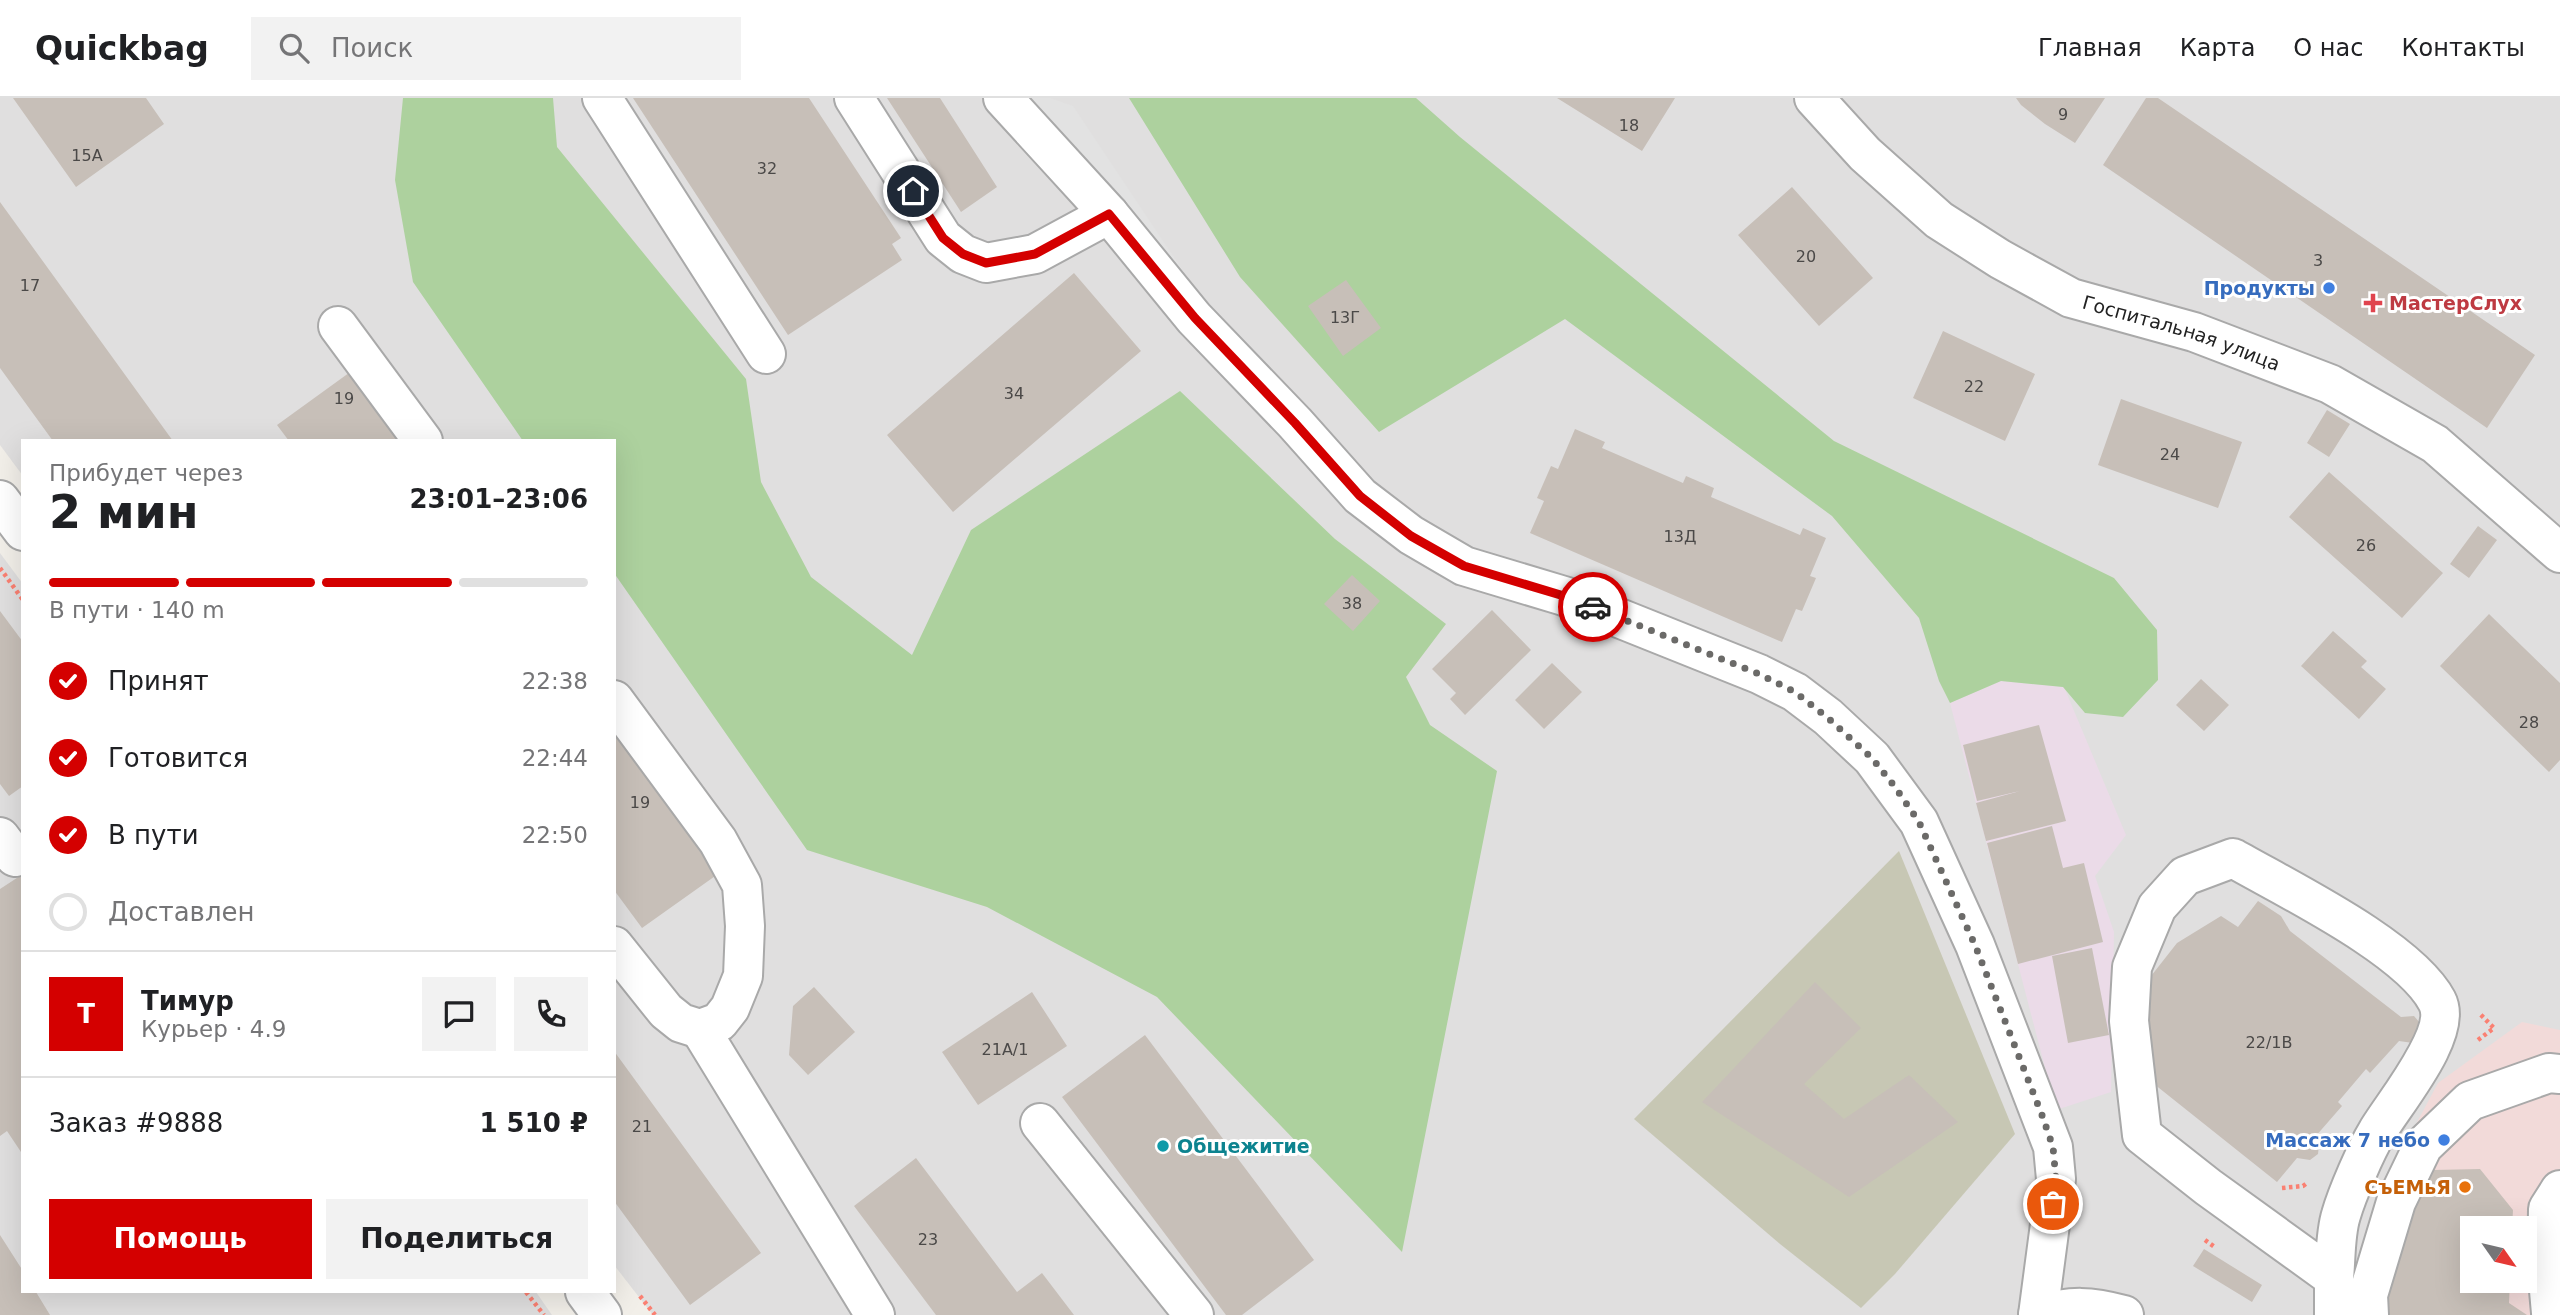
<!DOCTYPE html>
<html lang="ru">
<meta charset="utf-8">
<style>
:root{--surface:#fff;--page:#f2f2f2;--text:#202124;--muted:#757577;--line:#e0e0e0;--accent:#d40000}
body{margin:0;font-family:"DejaVu Sans",sans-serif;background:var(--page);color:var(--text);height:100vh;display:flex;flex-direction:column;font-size:26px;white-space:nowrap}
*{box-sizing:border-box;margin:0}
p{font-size:23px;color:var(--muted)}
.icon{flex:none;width:38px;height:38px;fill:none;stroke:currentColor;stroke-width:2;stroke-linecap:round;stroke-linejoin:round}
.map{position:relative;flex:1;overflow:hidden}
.side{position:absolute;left:21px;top:341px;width:595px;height:854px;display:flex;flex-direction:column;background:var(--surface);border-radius:0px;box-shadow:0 7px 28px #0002}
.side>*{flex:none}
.needle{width:46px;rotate:124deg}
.tools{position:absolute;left:2460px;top:1118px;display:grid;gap:14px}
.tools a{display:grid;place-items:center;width:77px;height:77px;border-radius:0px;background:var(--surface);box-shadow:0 7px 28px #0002;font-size:35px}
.pin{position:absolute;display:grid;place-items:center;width:60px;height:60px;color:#fff;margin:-30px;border:4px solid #fff;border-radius:50%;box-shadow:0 2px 7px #0007}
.courier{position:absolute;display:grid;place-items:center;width:70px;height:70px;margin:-35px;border:5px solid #d40000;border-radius:50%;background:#fff;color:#222;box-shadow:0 2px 9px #0007}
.summary em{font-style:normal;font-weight:600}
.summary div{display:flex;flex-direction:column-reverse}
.summary{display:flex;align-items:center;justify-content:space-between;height:119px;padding:0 28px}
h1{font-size:46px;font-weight:600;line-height:52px}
.bar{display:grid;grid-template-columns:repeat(4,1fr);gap:10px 7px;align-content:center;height:84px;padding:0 28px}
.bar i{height:9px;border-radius:5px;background:var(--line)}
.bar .selected{background:var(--accent)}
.bar p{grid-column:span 4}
.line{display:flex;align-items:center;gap:18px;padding:0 28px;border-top:2px solid var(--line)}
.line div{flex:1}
.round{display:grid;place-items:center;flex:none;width:74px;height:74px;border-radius:0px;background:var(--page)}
ol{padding:0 28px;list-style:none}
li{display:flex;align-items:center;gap:21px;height:77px}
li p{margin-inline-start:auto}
li .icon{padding:7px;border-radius:50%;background:var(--accent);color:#fff;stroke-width:4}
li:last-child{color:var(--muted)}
li i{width:38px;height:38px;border:4px solid var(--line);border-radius:50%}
.cta{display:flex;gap:14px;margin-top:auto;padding:14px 28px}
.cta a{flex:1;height:80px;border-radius:0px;background:var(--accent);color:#fff;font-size:28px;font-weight:600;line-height:80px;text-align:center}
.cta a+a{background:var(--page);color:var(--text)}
header{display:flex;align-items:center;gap:42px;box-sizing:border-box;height:98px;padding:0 35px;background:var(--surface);border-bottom:2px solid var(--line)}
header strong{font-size:33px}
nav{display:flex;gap:38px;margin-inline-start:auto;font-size:24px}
.search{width:490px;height:63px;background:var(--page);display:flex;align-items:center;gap:18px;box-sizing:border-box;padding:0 24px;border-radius:0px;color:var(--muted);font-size:26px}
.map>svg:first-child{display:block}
.residential{fill:#e0dfdf;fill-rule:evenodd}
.commercial{fill:#f2dad9;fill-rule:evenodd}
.industrial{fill:#ebdbe8}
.construction{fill:#c7c7b4}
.forest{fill:#add19e}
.parking{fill:#e2e2e2}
.building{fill:#c7bfb8}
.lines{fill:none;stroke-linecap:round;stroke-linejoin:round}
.minor-casing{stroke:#a9a9a9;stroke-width:42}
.path{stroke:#fa8072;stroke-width:4.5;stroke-dasharray:3.5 3.5;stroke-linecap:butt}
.minor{stroke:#fff;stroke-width:38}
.done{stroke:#6b6a68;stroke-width:7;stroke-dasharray:0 12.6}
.route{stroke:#d40000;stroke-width:9}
.shop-dot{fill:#3f7fe0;stroke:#fff;stroke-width:2.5}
.health-dot{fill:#e0444e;stroke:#fff;stroke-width:2.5}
.culture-dot{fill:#0f9aa8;stroke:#fff;stroke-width:2.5}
.food-dot{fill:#e8710a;stroke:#fff;stroke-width:2.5}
.labels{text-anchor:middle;stroke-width:6;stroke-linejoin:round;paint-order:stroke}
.number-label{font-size:16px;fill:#4b4948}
.shop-label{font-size:19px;font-weight:bold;fill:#366cbe;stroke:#fff;text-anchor:end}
.health-label{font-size:19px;font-weight:bold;fill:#be3a42;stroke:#fff;text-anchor:start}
.street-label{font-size:19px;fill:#222;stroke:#fff}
.culture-label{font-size:19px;font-weight:bold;fill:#0d838f;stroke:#fff;text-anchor:start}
.food-label{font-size:19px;font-weight:bold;fill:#c56008;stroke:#fff;text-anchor:end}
</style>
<header>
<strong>Quickbag</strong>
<div class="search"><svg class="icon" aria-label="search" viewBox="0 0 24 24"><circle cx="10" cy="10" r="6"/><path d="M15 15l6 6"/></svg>Поиск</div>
<nav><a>Главная</a><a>Карта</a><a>О нас</a><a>Контакты</a></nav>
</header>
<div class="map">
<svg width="2560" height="1217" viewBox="0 0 2560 1217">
<rect width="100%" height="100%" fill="#f2efe9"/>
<!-- residential -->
<path class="residential" d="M0,0H2560V1217H653L614,1167V343H23V378L0,347ZM2473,1130H2525V1183H2473Z
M0,455L23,486V1194H536L552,1217H0Z"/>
<!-- commercial -->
<path class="commercial" d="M2522,924L2560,932V1217H2363L2383,1088L2438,985ZM2473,1130H2525V1183H2473Z"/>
<!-- industrial -->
<path class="industrial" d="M2001,583L2064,589L2126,737L2095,778L2114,834L2111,994L2056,1012L1950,605Z"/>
<!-- construction -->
<path class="construction" d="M1899,753L2015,1036L1895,1176L1861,1210L1780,1146L1634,1021Z"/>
<!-- forest -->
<path class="forest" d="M403,0H553L557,49L746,281L761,384L811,479L912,557L971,432L1180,293L1335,441L1446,526L1406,579L1430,627L1497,673L1402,1154L1157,899L987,809L807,752L614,475V343H523L413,184L395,82Z
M1129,0H1416L1460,39L1834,343L2114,480L2157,532L2158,582L2123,619L2085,615L2063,589L2001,583L1950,605L1939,583L1919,520L1832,418L1565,221L1379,334L1240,179Z"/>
<!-- parking -->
<path class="parking" d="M1026,0H1050L1073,8L1208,210L1192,248Z"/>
<!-- building -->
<path class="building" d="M13,0H146L164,26L76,89Z
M633,0H809L901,140L892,146L902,162L788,237Z
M887,0H940L997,89L961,114Z
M1557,0H1675L1642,53Z
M2016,0H2105L2075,45L2045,26L2021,7Z
M2146,0H2158L2535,257L2487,330L2103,67Z
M1792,89L1873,180L1819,228L1738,137Z
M0,104L173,343H53L0,270Z
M1074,175L1141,253L953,414L887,337Z
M1346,182L1381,230L1343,258L1308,208Z
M1943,233L2035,276L2005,343L1913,300Z
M353,272L404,343H289L277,327Z
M2121,301L2242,344L2218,410L2098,367Z
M2327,312L2350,326L2329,359L2307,345Z
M1575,331L1605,344L1602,350L1683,385L1686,378L1714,390L1711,399L1800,437L1803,430L1826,440L1810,478L1816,480L1802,513L1796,511L1782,544L1530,435L1544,403L1537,400L1551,368L1558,371Z
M2329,374L2443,475L2402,520L2289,419Z
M2478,428L2497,442L2469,480L2450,466Z
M1352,477L1380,503L1353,533L1324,506Z
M1492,512L1531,552L1465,617L1450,601L1456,595L1432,571Z
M0,513L23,544V688L9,698L0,686Z
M2489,516L2560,585V662L2549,674L2440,568Z
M2333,533L2367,563L2361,569L2386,591L2359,621L2301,568Z
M1552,565L1582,594L1544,631L1515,602Z
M2201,581L2229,607L2204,633L2176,607Z
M2039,627L2066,723L1986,743L1976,705L2020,693L1977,703L1963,647Z
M614,633L718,776L642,830L614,792Z
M2052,728L2063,770L2084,765L2103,844L2018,866L1987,745Z
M23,776V1057L7,1033L0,1038V791Z
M2258,803L2281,818L2290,833L2401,919L2414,918L2420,925L2413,945L2399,943L2370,975L2366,971L2338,1004L2342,1008L2315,1039L2319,1047L2318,1056L2310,1062L2297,1060L2277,1084L2149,982L2144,887L2177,845L2221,818L2238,829Z
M2092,850L2109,937L2068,945L2052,858Z
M1815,884L1861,930L1804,986L1844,1021L1909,977L1958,1024L1849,1099L1702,1004Z
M814,889L855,934L808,977L789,957L793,908Z
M1032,894L1067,948L978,1007L942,954Z
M1145,937L1314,1162L1242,1217H1226L1062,999Z
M614,953L761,1155L690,1207L614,1103Z
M916,1060L1017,1194L1042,1175L1074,1217H936L854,1108Z
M2480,1071L2513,1112L2512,1130H2473V1183H2510L2509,1205L2527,1217H2379V1179L2433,1072Z
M0,1137L23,1173V1194H36L50,1217H0Z
M2204,1151L2262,1187L2252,1204L2193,1168Z"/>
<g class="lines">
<defs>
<g id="minor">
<path d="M602,0L766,256"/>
<path d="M854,0L943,140L963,156L986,165L1035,156L1109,116"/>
<path d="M1003,0L1109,116L1194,220L1295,325L1360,398L1411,437L1464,468L1564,498L1759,576L1795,594L1828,619L1872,660L1919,724L1975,847L2053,1049L2056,1081L2038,1217"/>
<path id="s1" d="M1814,0L1865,56L1939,122L2000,161L2071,200L2194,234L2330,286L2435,346L2560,455"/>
<path d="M338,228L423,343"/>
<path d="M0,402L23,433"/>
<path d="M614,602L718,743L742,787L745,828L743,878L730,910L719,924L700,931L681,925L666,913L614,848"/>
<path d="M0,739L15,759"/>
<path d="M2233,760C2287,791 2409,850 2437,903C2454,935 2394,1005 2377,1034C2366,1052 2347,1096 2341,1117C2335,1136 2336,1160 2334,1180L2208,1089L2142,1037L2129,923L2132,869L2157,809L2185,778Z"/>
<path d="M700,931L875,1217"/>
<path d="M1040,1025L1194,1217"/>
<path d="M2334,1180V1217"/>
<path d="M585,1194L602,1217"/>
<path d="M2038,1217C2071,1207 2091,1208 2124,1217"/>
<path d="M2369,1217L2368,1197L2396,1104L2423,1048L2470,1003L2549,975L2560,976"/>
<path d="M2555,1217L2551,1215L2547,1170L2548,1111L2560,1092"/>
</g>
</defs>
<!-- minor casing -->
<use href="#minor" class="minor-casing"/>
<!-- path -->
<path class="path" d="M0,470L23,502
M2478,942L2494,930L2480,916
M2282,1090L2303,1088L2307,1085
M2205,1142L2216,1150
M526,1194L544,1217
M640,1198L655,1217"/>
<!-- minor -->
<use href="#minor" class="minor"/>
</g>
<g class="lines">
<!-- done -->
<path class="done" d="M1593,509L1759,576L1795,594L1828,620L1872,660L1895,689L1919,724L1975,847L2042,1017L2053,1049L2056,1082L2053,1106"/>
<!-- route -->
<path class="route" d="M913,93L943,140L963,156L986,165L1035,156L1109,116L1195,220L1295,325L1360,398L1411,438L1464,468L1564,498L1593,509"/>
</g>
<!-- markers -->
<g class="shop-dot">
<circle cx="2329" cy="190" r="7"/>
<circle cx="2444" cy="1042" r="7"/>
</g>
<path class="health-dot" d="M2369.5 194.5h7v7h7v7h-7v7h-7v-7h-7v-7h7z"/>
<circle class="culture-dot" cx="1163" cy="1048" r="7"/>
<circle class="food-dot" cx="2465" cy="1089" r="7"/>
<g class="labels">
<!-- number labels -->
<g class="number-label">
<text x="2063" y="22">9</text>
<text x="1629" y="33">18</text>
<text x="87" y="63">15А</text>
<text x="767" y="76">32</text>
<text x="1806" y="164">20</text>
<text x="2318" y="168">3</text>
<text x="30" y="193">17</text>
<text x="1345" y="225">13Г</text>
<text x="1974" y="294">22</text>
<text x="1014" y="301">34</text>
<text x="344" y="306">19</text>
<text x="2170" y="362">24</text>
<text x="1680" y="444">13Д</text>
<text x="2366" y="453">26</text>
<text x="1352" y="511">38</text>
<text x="2529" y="630">28</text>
<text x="640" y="710">19</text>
<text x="2269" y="950">22/1В</text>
<text x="1005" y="957">21А/1</text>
<text x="642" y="1034">21</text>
<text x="928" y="1147">23</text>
</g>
<!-- shop labels -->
<g class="shop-label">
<text x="2315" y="197">Продукты</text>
<text x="2430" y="1049">Массаж 7 небо</text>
</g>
<!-- health labels -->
<g class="health-label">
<text x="2389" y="212">МастерСлух</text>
</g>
<!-- street labels -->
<g class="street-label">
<text dy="7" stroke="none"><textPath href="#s1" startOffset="444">Госпитальная улица</textPath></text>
</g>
<!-- culture labels -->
<g class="culture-label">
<text x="1177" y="1055">Общежитие</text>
</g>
<!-- food labels -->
<g class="food-label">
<text x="2451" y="1096">СъЕМьЯ</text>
</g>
</g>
</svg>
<div class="tools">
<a><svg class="needle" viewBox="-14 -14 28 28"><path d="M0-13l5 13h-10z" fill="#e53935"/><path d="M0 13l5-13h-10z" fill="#757577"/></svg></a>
</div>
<div class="pin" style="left:2053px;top:1106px;background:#ea580c"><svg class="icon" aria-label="bag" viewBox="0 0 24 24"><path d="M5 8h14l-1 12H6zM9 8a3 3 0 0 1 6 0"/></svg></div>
<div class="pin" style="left:913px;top:93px;background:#1f2937"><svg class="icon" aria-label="home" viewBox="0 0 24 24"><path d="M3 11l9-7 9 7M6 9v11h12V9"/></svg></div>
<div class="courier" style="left:1593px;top:509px"><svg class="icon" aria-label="car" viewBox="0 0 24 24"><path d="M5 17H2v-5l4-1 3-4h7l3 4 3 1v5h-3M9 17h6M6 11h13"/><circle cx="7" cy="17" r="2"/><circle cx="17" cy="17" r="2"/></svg></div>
<section class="side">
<div class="summary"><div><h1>2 мин</h1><p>Прибудет через</p></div><em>23:01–23:06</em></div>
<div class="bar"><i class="selected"></i><i class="selected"></i><i class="selected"></i><i></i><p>В пути · 140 m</p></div>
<ol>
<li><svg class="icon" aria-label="check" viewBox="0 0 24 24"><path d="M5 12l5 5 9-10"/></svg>Принят<p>22:38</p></li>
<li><svg class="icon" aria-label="check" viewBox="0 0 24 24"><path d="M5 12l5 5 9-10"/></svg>Готовится<p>22:44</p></li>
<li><svg class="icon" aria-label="check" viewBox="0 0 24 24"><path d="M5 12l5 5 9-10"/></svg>В пути<p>22:50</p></li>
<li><i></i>Доставлен</li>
</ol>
<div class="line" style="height:126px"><b class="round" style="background:var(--accent);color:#fff">Т</b><div><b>Тимур</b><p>Курьер · 4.9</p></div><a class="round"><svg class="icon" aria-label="chat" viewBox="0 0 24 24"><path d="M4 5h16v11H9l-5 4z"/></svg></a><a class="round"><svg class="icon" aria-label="phone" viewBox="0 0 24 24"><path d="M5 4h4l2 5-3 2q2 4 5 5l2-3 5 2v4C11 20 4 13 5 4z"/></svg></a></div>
<div class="line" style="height:91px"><div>Заказ #9888</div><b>1 510 ₽</b></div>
<div class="cta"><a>Помощь</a><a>Поделиться</a></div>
</section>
</div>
